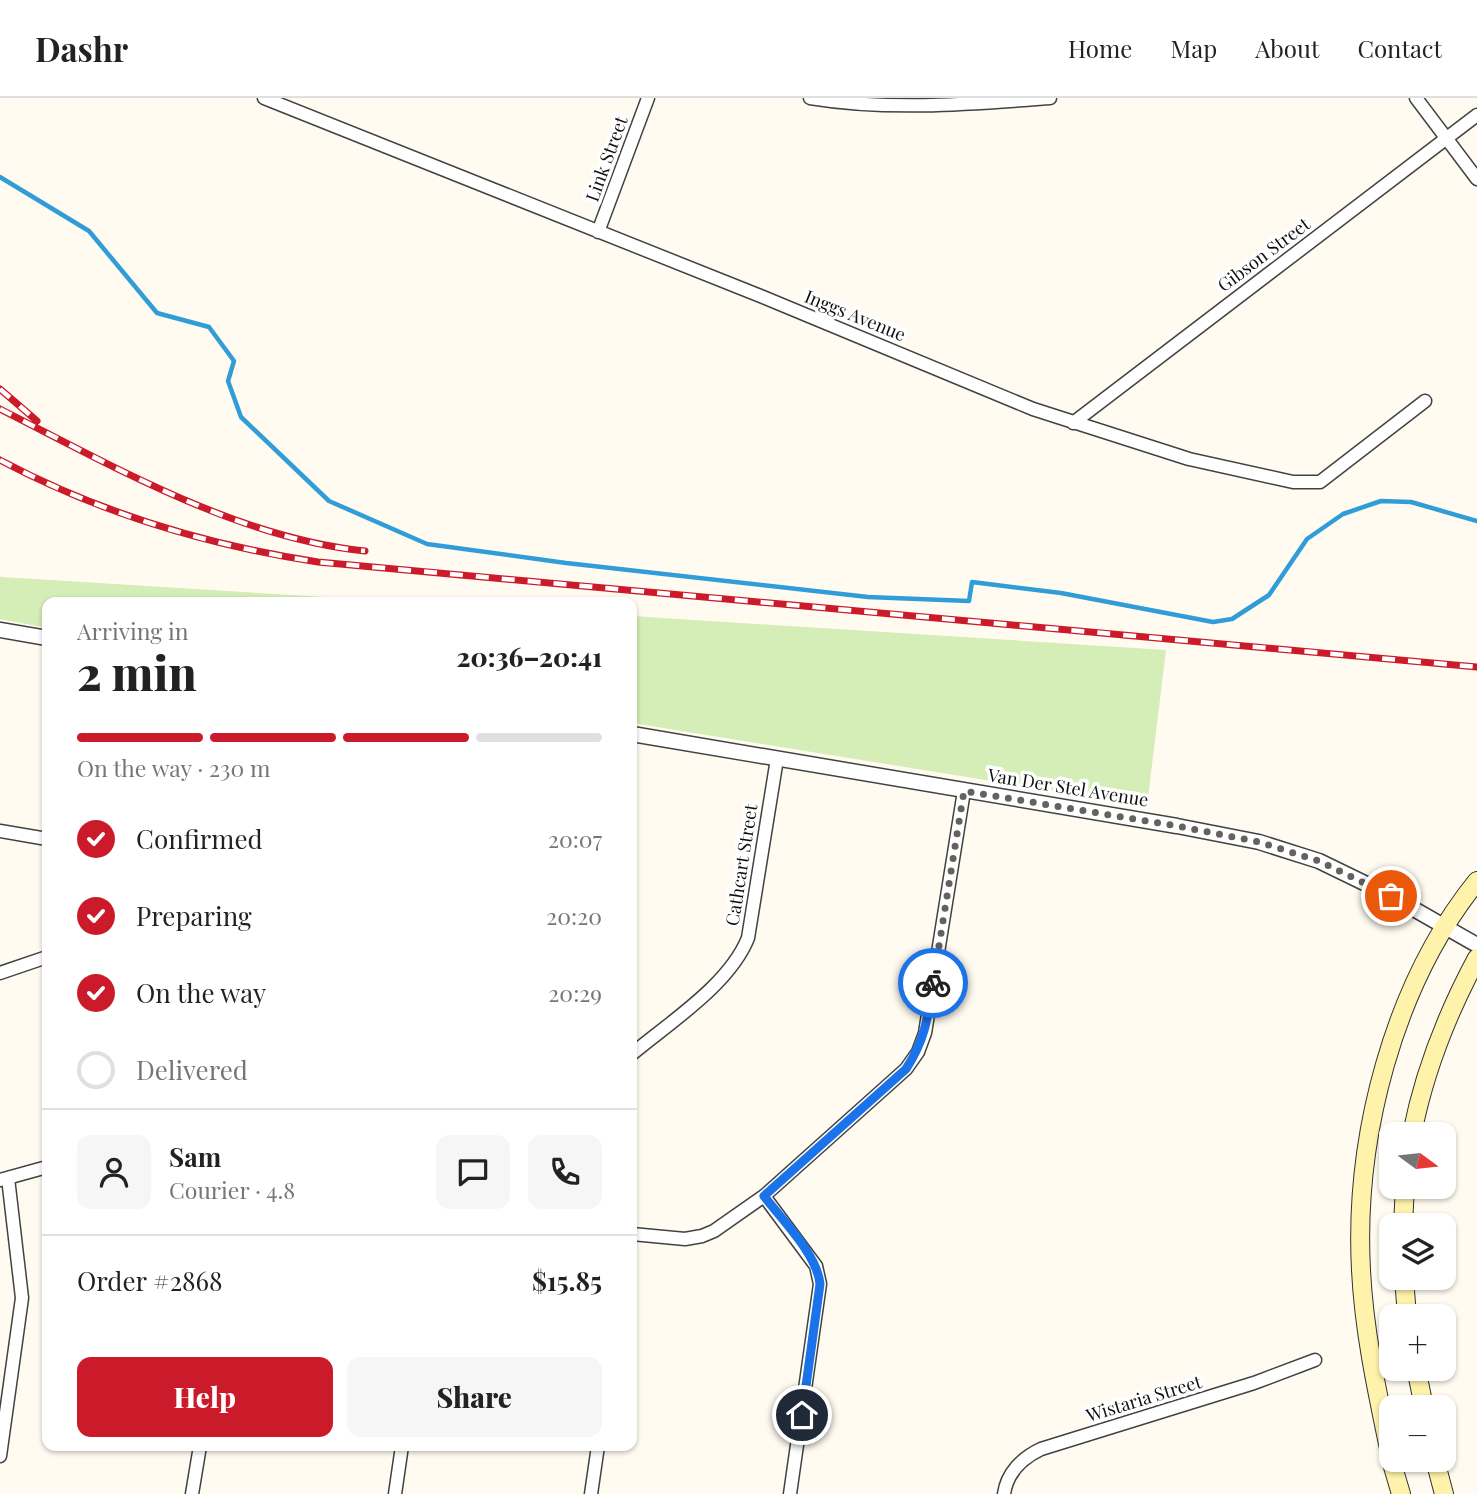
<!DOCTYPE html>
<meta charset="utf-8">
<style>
:root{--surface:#fff;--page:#f6f6f6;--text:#222;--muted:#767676;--line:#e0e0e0;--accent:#cb1b2b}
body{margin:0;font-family:"Playfair Display",serif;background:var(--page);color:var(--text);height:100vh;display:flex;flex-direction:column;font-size:26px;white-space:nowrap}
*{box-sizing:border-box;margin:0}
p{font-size:23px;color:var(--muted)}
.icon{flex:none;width:38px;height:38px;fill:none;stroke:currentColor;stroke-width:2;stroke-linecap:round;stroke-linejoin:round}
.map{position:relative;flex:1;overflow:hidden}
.side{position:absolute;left:42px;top:499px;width:595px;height:854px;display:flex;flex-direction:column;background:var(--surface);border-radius:14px;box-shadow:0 2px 5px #0004}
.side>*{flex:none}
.needle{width:46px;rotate:105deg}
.fabs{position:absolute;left:1379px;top:1024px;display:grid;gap:14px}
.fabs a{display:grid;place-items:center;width:77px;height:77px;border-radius:14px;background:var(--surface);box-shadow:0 2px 5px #0004;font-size:35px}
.pin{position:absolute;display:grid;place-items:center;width:60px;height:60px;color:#fff;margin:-30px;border:4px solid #fff;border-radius:50%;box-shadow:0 2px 7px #0007}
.courier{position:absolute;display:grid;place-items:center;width:70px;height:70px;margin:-35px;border:5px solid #1a73e8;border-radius:50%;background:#fff;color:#222;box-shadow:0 2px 9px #0007}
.headline em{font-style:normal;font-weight:800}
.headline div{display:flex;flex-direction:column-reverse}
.headline{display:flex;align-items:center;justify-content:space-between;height:119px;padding:0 35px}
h1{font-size:46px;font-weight:800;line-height:52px}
.bar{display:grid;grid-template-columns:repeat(4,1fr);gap:10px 7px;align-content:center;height:84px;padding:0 35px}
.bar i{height:9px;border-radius:5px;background:var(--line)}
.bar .active{background:var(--accent)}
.bar p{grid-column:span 4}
.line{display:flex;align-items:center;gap:18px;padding:0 35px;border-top:2px solid var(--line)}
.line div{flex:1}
.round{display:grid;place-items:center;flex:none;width:74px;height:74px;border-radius:14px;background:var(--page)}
ol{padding:0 35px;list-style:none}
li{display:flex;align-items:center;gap:21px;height:77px}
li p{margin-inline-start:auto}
li .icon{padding:7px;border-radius:50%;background:var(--accent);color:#fff;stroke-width:4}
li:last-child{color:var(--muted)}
li i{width:38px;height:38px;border:4px solid var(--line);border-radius:50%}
.primary-button{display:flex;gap:14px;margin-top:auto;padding:14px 35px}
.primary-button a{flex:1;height:80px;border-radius:14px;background:var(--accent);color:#fff;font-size:28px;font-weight:800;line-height:80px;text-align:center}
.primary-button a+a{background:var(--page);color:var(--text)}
header{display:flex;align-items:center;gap:42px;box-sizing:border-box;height:98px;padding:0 35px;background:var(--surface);border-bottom:2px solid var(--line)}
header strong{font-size:33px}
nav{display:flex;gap:38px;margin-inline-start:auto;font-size:24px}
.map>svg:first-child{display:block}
.green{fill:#d5edb6}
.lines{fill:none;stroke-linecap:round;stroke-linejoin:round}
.stream{stroke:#319dd8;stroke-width:4.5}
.minor-casing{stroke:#424242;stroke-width:15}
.tertiary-casing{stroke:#424242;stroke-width:17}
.secondary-casing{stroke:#313131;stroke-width:20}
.minor{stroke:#fff;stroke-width:12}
.tertiary{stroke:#fff;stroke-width:14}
.secondary{stroke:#fff2ab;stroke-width:18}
.rail-casing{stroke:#cb1b2b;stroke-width:7}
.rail{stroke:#fff;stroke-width:4.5;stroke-dasharray:13;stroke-linecap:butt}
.done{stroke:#63625e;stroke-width:7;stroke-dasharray:0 12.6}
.route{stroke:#1a73e8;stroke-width:9}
.labels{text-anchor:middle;stroke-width:7;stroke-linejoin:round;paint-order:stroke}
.street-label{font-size:18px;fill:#0f0f0f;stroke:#fff}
</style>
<header>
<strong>Dashr</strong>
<nav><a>Home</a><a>Map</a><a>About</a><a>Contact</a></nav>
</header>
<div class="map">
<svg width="1477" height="1396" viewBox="0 0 1477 1396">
<rect width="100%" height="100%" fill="#fffbf0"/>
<!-- green -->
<path class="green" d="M0,478L1,479L405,504H47V530L0,521Z
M632,518L1166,552L1147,708L632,625Z"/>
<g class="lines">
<!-- stream -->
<path class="stream" d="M0,79L89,133L157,215L209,229L234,263L228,283L241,319L329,403L427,446L566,465L868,499L969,503L972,484L1061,495L1213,524L1232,521L1269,497L1307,441L1343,416L1381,403L1411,404L1477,423"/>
<defs>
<path id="minor" d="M264,0L763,199L1033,311L1189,361L1293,384H1320L1425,303
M810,0C889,13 970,6 1050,0
M1416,0L1477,81
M598,134L648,0
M1073,325L1477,17
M0,733L47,741
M0,875L47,859
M632,956C670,924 729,887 748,840L777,661
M0,1082L47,1069
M764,1098L816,1168L820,1186L790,1396
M632,1136L685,1141L702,1138L714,1133L764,1098L906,971L918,954L925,935L964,693
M0,1358L22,1200L8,1080
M192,1396L200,1348
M395,1396L402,1348
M591,1396L598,1348
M1004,1396C1007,1375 1022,1360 1041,1351L1254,1285L1315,1262"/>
<path id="tertiary" d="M0,532L47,540
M632,636L1177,728L1259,744L1319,763L1391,798L1477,847"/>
<path id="secondary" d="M1412,1036C1424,974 1447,916 1477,860
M1403,1127L1405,1088
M1404,1180L1407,1218
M1416,1270L1424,1309
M1391,1360C1378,1298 1364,1235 1361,1172C1354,1040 1393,887 1477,783
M1391,1362L1401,1396
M1435,1362L1444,1396"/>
</defs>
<!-- minor casing -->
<use href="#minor" class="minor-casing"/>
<!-- tertiary casing -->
<use href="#tertiary" class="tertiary-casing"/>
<!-- secondary casing -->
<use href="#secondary" class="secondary-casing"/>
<!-- minor -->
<use href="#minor" class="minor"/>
<!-- tertiary -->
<use href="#tertiary" class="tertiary"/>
<!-- secondary -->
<use href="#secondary" class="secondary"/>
<defs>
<path id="rail" d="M0,291L37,323
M0,311C113,368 237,440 365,453
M0,362C100,415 206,447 318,464L1477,569"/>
</defs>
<!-- rail casing -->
<use href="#rail" class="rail-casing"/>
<!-- rail -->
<use href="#rail" class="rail"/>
</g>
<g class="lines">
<!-- done -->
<path class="done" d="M933,885L964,693L1177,728L1259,744L1319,763L1391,798"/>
<!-- route -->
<path class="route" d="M802,1317L820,1186C817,1156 782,1122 764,1098L906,971C925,942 928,919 933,885"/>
</g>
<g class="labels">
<!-- street labels -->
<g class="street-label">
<text transform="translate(607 61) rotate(-70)" y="6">Link Street</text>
<text transform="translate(1264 157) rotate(-37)" y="6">Gibson Street</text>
<text transform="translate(855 218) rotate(22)" y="6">Inggs Avenue</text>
<text transform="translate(1068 690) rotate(9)" y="6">Van Der Stel Avenue</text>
<text transform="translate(742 767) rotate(-81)" y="6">Cathcart Street</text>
<text transform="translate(1144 1301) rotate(-17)" y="6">Wistaria Street</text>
</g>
</g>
</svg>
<div class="fabs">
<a><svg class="needle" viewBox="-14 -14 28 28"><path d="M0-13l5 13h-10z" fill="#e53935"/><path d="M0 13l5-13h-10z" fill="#767676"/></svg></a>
<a><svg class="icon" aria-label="layers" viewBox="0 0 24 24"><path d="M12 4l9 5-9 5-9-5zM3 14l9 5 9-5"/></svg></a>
<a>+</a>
<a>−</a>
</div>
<div class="pin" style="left:1391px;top:798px;background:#ea580c"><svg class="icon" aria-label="bag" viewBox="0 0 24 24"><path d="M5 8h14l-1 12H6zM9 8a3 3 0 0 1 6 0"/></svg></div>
<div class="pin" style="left:802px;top:1317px;background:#1f2937"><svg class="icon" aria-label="home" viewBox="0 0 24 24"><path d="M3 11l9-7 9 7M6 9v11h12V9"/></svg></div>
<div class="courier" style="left:933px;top:885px"><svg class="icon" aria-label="bike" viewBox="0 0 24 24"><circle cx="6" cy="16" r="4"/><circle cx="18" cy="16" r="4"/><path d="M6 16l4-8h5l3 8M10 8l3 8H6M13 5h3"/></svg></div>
<section class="side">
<div class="headline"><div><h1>2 min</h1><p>Arriving in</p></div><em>20:36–20:41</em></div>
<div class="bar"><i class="active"></i><i class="active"></i><i class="active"></i><i></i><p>On the way · 230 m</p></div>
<ol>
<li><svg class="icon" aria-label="check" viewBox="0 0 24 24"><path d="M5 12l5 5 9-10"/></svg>Confirmed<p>20:07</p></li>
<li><svg class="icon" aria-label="check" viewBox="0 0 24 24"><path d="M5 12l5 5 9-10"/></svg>Preparing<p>20:20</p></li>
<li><svg class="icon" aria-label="check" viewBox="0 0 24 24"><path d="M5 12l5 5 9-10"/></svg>On the way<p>20:29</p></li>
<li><i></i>Delivered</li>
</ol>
<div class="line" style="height:126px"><a class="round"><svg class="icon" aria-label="person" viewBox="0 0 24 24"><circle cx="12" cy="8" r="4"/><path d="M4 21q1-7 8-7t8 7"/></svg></a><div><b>Sam</b><p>Courier · 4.8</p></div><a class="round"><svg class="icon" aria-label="chat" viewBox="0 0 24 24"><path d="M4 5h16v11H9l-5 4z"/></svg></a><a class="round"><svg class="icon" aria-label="phone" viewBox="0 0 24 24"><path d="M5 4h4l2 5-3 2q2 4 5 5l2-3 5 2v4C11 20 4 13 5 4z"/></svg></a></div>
<div class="line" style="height:91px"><div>Order #2868</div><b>$15.85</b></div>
<div class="primary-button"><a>Help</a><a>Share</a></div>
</section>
</div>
